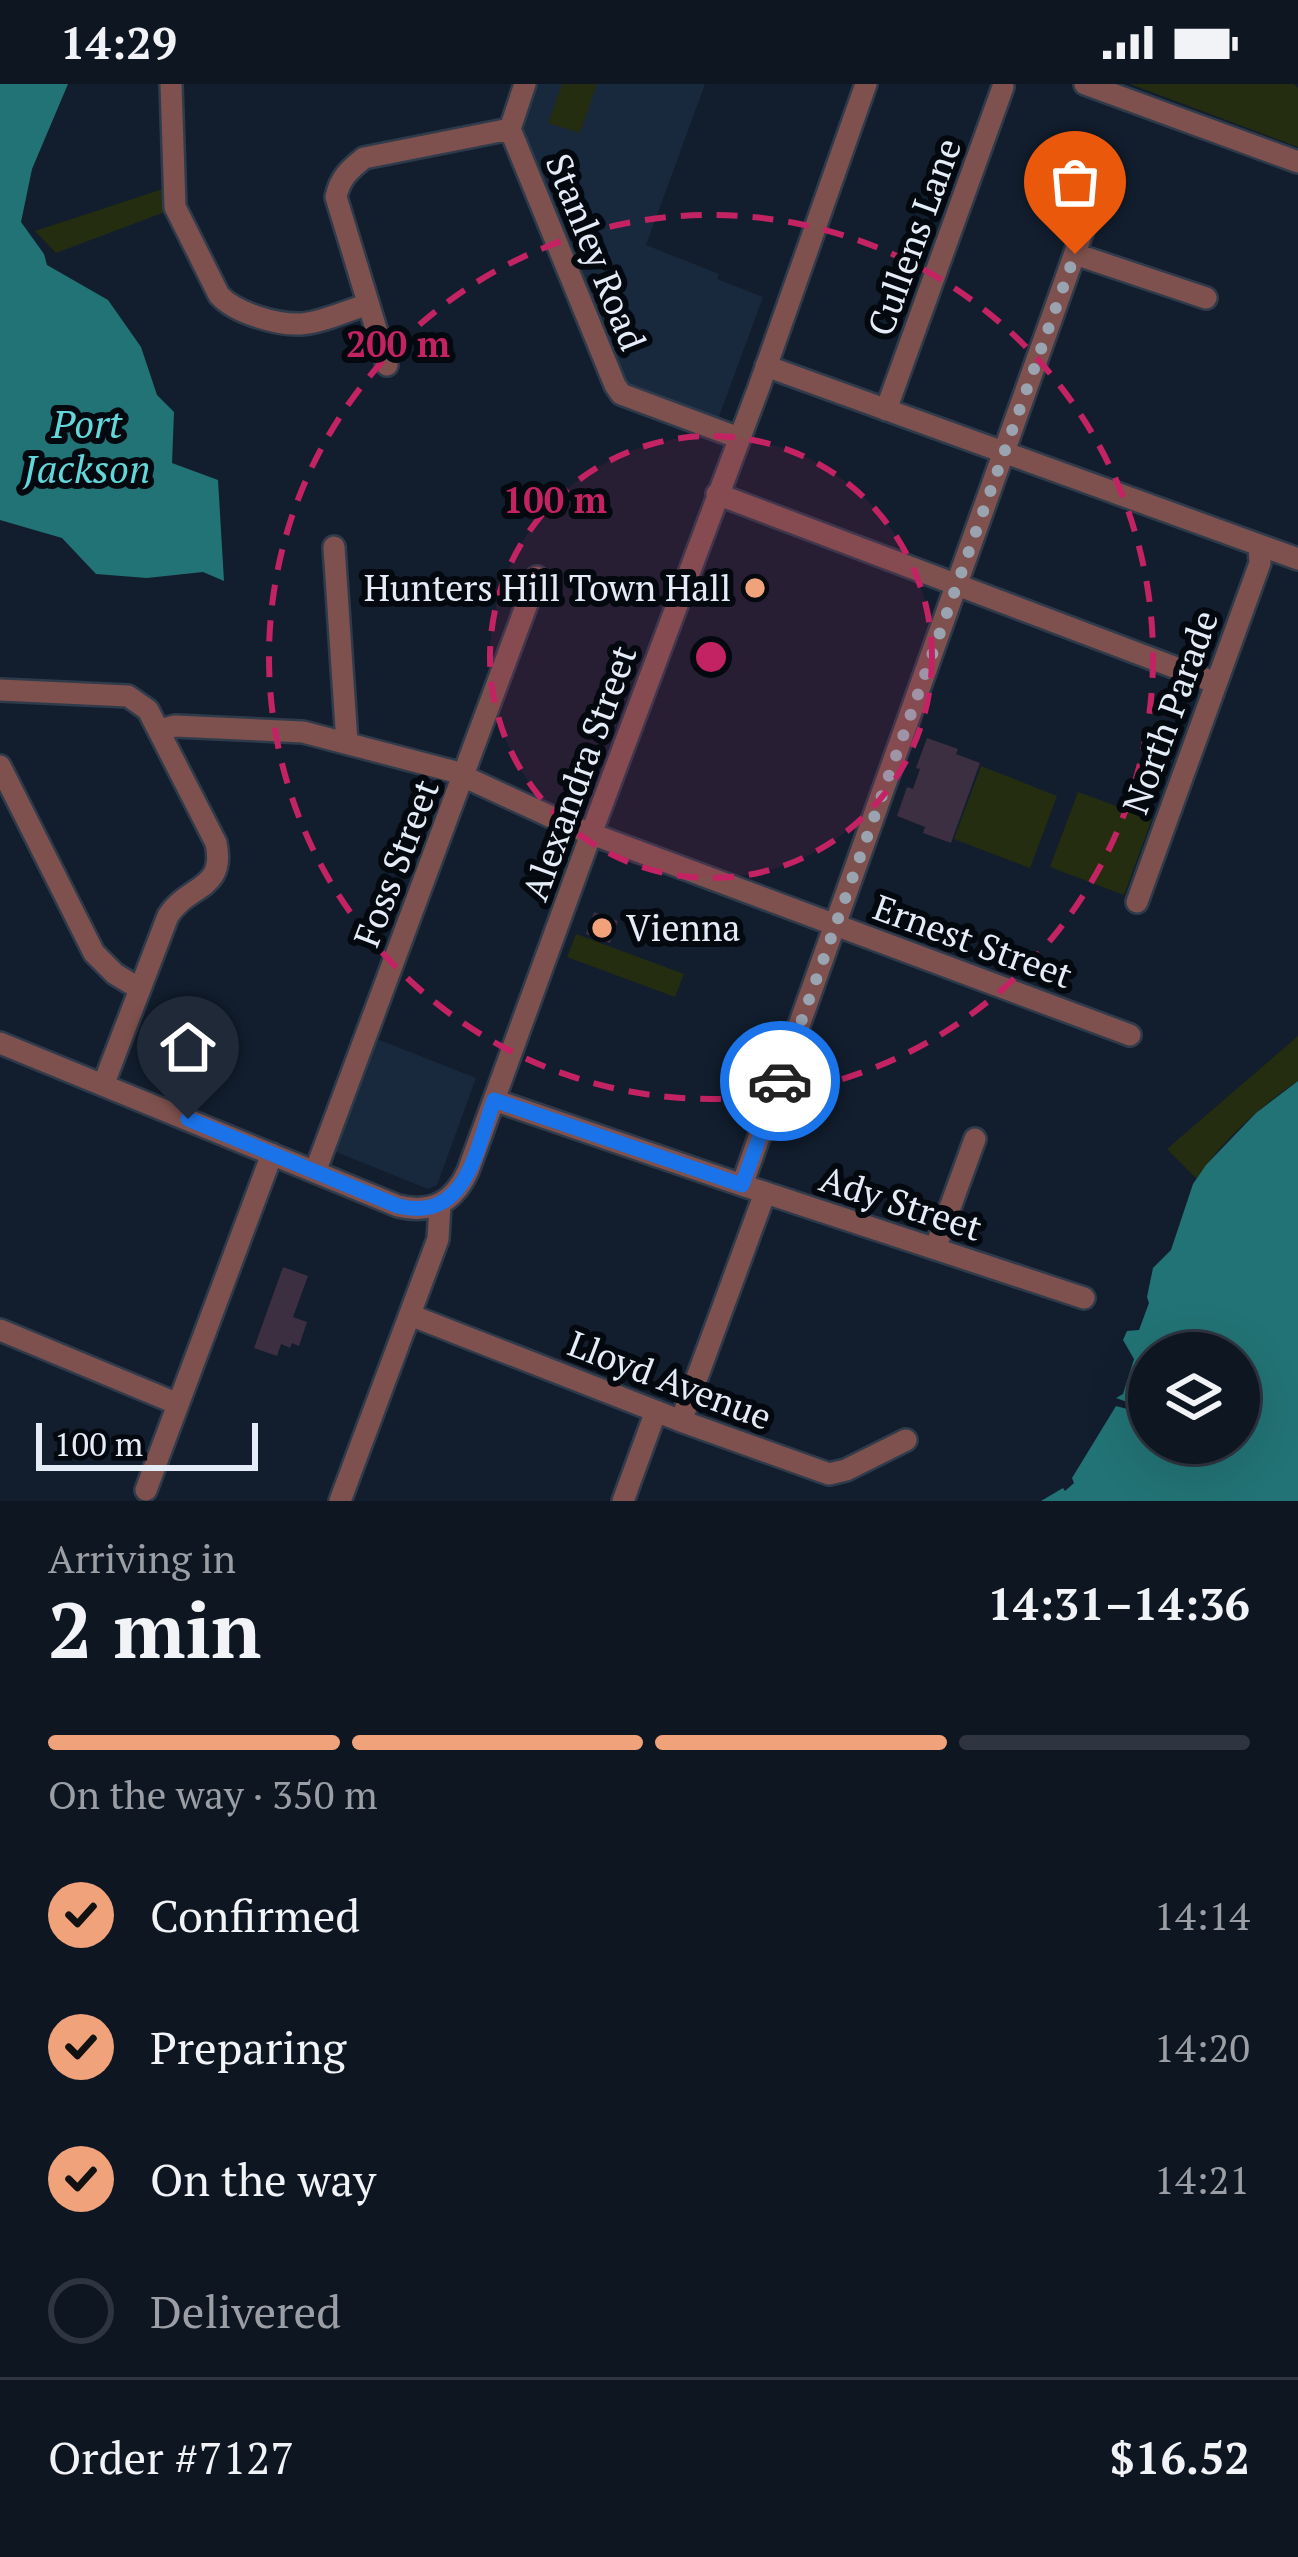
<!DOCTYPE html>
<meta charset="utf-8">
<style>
:root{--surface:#0e1622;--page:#1c232f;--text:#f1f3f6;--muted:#9b9fa5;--line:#2e3540;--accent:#f0a27a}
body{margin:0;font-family:"PT Serif",serif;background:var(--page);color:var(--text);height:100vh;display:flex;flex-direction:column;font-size:45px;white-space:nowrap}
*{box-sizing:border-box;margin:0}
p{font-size:39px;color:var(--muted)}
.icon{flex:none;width:66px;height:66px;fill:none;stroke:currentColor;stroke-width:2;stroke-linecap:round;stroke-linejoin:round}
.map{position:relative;height:1417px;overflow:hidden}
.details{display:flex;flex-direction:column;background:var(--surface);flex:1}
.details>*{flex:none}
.controls{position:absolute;left:1128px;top:1248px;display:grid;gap:24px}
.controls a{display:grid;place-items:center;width:132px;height:132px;border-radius:50%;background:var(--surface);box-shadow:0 12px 48px #0002,0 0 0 3px var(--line);font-size:60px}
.scale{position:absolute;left:36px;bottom:30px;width:222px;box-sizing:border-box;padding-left:12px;border:6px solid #e3ecf7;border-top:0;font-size:33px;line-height:42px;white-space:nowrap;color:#e3ecf7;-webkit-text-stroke:9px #04080f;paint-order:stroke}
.pin{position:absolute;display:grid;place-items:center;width:102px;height:102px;color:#fff;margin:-123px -51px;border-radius:50% 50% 50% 0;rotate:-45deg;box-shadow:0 0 12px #0007}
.pin .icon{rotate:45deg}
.courier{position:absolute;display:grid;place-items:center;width:120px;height:120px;margin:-60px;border:9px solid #1a73e8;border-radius:50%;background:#fff;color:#222;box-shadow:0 3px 15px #0007}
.overview em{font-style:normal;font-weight:700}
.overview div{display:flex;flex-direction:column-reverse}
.overview{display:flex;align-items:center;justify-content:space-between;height:204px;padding:0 48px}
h1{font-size:78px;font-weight:700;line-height:90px}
.bar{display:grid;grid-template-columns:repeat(4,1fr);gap:18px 12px;align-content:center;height:144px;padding:0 48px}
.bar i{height:15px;border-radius:9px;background:var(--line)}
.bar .active{background:var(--accent)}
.bar p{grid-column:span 4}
.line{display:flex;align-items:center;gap:30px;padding:0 48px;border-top:3px solid var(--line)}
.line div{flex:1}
ol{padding:0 48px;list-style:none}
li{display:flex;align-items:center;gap:36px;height:132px}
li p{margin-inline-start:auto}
li .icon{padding:12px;border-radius:50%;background:var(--accent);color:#111;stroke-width:4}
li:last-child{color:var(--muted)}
li i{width:66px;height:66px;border:6px solid var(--line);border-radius:50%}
.status{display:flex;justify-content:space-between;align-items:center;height:84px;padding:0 60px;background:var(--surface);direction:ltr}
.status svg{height:33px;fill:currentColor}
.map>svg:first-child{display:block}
.built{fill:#18293e}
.green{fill:#242d10}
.water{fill:#227375;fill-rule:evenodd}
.building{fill:#3b2f41}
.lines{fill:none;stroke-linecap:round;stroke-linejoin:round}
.minor-casing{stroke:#2f3b4a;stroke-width:26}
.minor{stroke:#7e514e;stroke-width:21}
.done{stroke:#9aa4b1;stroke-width:12;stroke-dasharray:0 21.6}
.route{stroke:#1a73e8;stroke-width:15}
.ring{fill:none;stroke:#c42363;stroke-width:6;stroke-dasharray:21 15}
.poi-dot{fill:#f0a27a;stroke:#04080f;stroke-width:4.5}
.labels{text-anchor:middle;stroke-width:12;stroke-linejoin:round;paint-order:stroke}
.street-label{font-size:36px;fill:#e3ecf7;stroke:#04080f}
.poi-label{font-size:36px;fill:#e3ecf7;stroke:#04080f;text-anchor:end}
.water-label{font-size:39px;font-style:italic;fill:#62d7da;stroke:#04080f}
.centre{fill:#c42363;stroke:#04080f;stroke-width:6}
.ring-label{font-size:36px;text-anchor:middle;font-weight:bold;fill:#c42363;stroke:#04080f;stroke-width:12;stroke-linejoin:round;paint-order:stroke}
</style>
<div class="status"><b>14:29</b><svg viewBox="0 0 49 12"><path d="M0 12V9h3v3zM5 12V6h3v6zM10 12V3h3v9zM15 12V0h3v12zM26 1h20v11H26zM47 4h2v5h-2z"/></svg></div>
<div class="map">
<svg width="1298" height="1417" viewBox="0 0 1298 1417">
<rect width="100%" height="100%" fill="#121e2e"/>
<!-- built -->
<path class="built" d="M531,0H705L646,161L719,190L717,195L763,213L717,338L618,303L517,37Z
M372,953L476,994L437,1101L428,1105L329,1065Z"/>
<!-- green -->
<path class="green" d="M562,0H597L580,49L548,39Z
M1130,0H1294L1298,4V63Z
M163,105L165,128L56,169L35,147Z
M981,682L1057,712L1030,784L954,755Z
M1078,708L1152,735L1124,811L1050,783Z
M576,850L684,890L675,913L567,873Z
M1298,952V997C1265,1018 1217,1061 1197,1095L1167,1065Z"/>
<!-- water -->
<path class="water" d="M0,0H68L32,85L21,138L44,170L47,181L108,216L141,263L157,311L174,328L172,379L218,396L224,497L203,488L147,494L96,490L62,454L0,436Z
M1298,997V1417H1041L1063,1404L1065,1407L1074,1399L1072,1394L1116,1322L1131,1326L1133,1320L1116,1314L1123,1310L1134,1275L1123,1256L1127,1247L1139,1246L1149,1219L1147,1213L1153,1184L1171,1166L1193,1100L1206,1081L1256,1029ZM1149,1269H1239V1359H1149Z"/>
<!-- building -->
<path class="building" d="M927,654L958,665L956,670L980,679L951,759L923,749L925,743L897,732L907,703L913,705L920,685L916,684Z
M594,828L618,837L610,859L586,850Z
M283,1183L308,1192L293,1233L307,1238L299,1262L292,1259L290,1264L281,1260L277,1272L254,1264Z"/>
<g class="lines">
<defs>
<path id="minor" d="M171,0L175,123L219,211C235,229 277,241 301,240C320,239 350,226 368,220
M525,0L510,45L615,301L621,310L739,354
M1085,0L1298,78
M1075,170L1206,214
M387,281L336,113C340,94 349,86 364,74L510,45
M766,282L1298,475
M886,326L1003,3
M717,410L1216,599
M334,463L347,659
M0,606L128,612L148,626L216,759C226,807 188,800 168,832L104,999
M160,646L175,642L303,648L452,687L573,743L1130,951
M0,682L94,869L115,890L140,905
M1137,818L1260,479L1259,461
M0,959L398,1122C432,1130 454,1118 468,1087L591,750L759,303L866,0
M494,1016L742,1101L1084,1214
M315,1088L537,493
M742,1101L1101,96
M935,1165L975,1055
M410,1231L681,1337L829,1390L846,1386L906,1356
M0,1246L178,1320
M681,1337L765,1109
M146,1406L272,1070
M340,1417L438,1155L440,1121
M623,1417L656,1327"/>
</defs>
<!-- minor casing -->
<use href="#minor" class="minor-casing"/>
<!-- minor -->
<use href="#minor" class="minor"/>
</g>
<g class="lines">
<!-- done -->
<path class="done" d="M780,997L1075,170"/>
<!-- route -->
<path class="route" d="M188,1035L398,1122C467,1139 476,1065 494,1016L742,1101L780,997"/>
</g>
<!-- distance rings -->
<circle cx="711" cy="573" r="221" fill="#c42363" fill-opacity=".12"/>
<g class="ring">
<circle cx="711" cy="573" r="221"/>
<circle cx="711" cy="573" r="442"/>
</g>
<!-- markers -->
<g class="poi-dot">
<circle cx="755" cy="504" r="12"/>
<circle cx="602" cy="844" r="12"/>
</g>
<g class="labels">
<!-- street labels -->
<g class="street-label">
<text transform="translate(914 153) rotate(-70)" y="13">Cullens Lane</text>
<text transform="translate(596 168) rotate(68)" y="13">Stanley Road</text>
<text transform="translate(1170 628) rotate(-70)" y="13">North Parade</text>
<text transform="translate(579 689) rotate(-70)" y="13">Alexandra Street</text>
<text transform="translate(396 779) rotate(-69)" y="13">Foss Street</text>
<text transform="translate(973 857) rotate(20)" y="13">Ernest Street</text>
<text transform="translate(901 1119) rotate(18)" y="13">Ady Street</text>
<text transform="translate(670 1296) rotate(21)" y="13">Lloyd Avenue</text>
</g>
<!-- poi labels -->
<g class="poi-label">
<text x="731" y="517">Hunters Hill Town Hall</text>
<text x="626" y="857" text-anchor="start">Vienna</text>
</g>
<!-- water labels -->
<g class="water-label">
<text x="87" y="354">Port<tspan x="87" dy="45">Jackson</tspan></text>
</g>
</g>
<circle cx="711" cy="573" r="18" class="centre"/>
<g class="ring-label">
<text x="398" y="273">200 m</text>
<text x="555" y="429">100 m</text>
</g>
</svg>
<div class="controls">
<a><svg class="icon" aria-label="layers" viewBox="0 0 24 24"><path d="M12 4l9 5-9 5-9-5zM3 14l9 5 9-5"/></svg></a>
</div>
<div class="scale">100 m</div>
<div class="pin" style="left:1075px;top:170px;background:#ea580c"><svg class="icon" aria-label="bag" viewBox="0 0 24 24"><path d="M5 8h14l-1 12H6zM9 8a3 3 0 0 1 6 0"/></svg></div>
<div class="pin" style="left:188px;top:1035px;background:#1f2937"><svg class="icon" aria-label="home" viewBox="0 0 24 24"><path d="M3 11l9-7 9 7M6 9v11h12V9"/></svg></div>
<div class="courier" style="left:780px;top:997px"><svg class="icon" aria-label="car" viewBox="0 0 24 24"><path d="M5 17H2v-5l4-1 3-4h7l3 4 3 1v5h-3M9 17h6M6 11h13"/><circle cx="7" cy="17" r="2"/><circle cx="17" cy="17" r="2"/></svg></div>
</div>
<section class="details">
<div class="overview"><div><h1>2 min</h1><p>Arriving in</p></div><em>14:31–14:36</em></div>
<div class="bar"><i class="active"></i><i class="active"></i><i class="active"></i><i></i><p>On the way · 350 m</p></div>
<ol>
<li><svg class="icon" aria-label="check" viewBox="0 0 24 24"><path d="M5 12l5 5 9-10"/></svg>Confirmed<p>14:14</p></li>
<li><svg class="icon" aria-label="check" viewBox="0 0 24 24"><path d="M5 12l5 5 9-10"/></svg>Preparing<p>14:20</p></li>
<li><svg class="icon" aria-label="check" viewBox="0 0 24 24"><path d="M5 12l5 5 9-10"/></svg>On the way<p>14:21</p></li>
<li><i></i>Delivered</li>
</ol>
<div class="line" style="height:156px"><div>Order #7127</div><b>$16.52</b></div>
</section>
